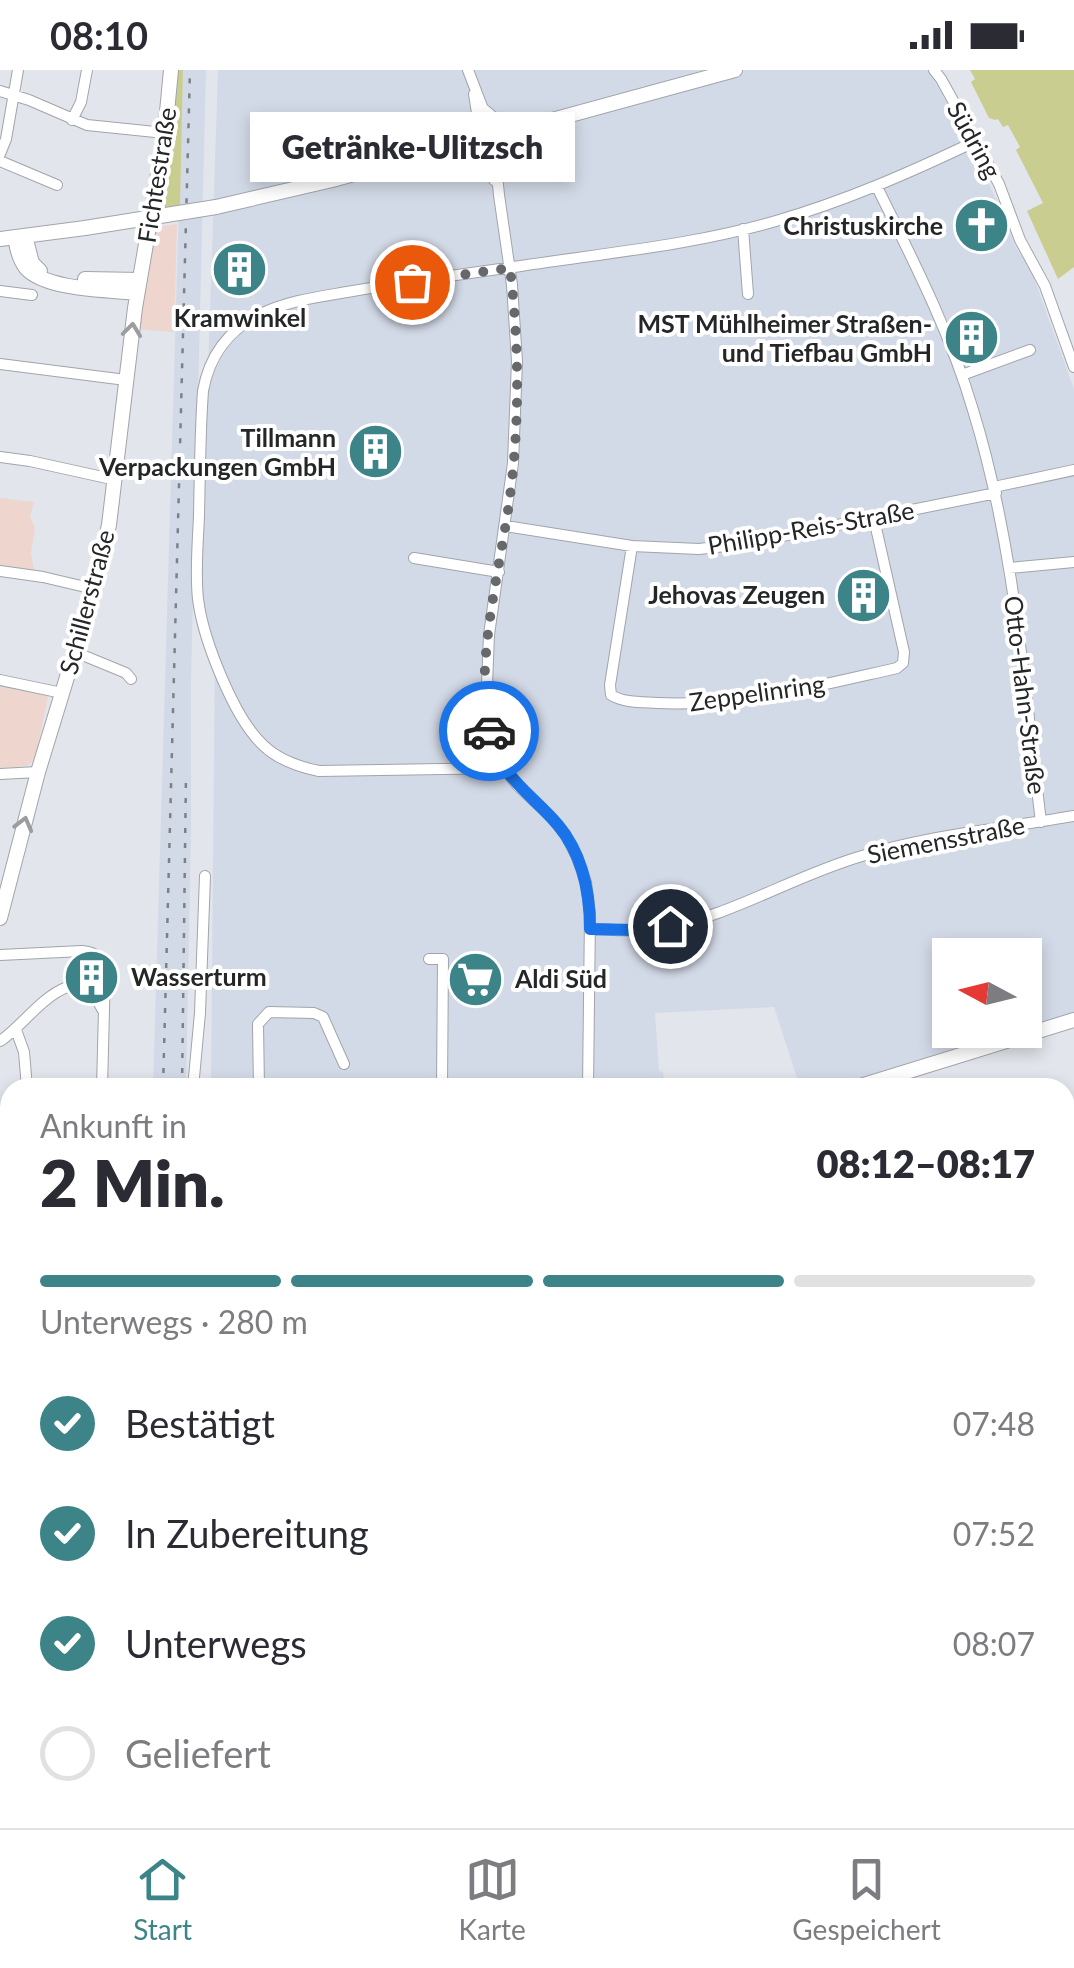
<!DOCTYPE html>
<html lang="de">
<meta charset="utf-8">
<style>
:root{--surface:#fff;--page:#f2f2f3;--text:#2b2b33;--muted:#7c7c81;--line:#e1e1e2;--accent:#3c8487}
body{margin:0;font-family:Lato,sans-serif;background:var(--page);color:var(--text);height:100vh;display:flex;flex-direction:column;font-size:38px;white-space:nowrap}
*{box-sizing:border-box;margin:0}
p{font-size:32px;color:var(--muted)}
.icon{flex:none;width:55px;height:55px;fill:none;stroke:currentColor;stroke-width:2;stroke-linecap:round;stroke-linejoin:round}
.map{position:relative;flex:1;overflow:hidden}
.side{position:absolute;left:0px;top:1008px;width:1075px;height:752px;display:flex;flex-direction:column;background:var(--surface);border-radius:30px 30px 0 0;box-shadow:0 5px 15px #0003}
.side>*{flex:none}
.needle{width:65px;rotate:277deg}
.tools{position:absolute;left:932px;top:868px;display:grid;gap:20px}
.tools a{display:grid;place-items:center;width:110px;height:110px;border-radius:0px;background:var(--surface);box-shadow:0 5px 15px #0003;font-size:50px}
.pin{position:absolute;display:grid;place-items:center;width:85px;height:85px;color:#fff;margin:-42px;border:5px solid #fff;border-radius:50%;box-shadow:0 2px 10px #0007}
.courier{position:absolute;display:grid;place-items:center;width:100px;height:100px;margin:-50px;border:8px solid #1a73e8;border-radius:50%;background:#fff;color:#222;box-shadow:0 2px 12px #0007}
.bubble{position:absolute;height:70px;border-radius:0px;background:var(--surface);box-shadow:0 5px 15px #0003;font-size:32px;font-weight:800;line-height:70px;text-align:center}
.summary em{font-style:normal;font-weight:800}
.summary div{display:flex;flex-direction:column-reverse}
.summary{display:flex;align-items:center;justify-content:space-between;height:170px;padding:0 40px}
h1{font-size:65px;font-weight:800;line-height:75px}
.bar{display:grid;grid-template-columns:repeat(4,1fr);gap:15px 10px;align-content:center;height:120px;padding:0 40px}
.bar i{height:12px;border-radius:8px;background:var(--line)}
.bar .active{background:var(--accent)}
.bar p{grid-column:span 4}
ol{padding:0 40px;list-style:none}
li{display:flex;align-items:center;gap:30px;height:110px}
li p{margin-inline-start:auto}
li .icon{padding:10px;border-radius:50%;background:var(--accent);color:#fff;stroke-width:4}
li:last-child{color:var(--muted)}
li i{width:55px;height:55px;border:5px solid var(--line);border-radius:50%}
.status{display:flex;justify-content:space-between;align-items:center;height:70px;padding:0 50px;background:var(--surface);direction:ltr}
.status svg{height:28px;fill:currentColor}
.dock{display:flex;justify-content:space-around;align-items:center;height:140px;border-top:2px solid var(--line);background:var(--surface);font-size:28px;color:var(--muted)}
.dock a{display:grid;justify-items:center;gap:5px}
.dock .active{color:var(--accent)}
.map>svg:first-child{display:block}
.built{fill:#d3dae7}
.education{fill:#eed5cd}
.green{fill:#c9cd90}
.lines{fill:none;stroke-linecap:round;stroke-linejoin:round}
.stream{stroke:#3a848b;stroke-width:2.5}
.minor-casing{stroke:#a1a4aa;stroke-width:12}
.major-casing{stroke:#a1a4aa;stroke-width:16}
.minor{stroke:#fff;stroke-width:10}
.major{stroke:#fff;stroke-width:14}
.rail{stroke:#7e8184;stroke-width:2.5;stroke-dasharray:5 10;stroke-linecap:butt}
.major-bridge-casing{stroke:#a1a4aa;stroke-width:16;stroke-linecap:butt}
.major-bridge{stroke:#fff;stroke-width:14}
.oneway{stroke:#9c9d9e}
.done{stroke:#66696c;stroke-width:10;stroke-dasharray:0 18}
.route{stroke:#1a73e8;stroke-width:12}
.labels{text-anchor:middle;stroke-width:8;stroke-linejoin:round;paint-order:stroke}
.street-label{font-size:25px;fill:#242628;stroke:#fff}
.poi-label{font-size:25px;font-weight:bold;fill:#242628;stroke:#fff;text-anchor:end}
</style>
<div class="status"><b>08:10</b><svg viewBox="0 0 49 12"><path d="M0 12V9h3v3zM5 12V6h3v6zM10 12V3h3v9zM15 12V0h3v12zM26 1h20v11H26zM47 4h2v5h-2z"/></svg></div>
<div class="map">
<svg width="1074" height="1758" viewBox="0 0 1074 1758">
<rect width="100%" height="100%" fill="#e2e5eb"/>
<!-- built -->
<path class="built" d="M183,0H206L191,609V761L186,1017L153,1018Z
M218,0H927L940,20L1005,146L1016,178L1031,200L1074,319V942L1025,957V885H950V960H1015L830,1017H800L774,937L655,943L659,1001L663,1002L665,1017L211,1018L215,575L203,536L201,515Z"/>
<!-- education -->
<path class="education" d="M177,154L174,262L138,259L153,158Z
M0,428L34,432L30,446L35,458L31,483L34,501L0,496Z
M0,617L45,625L48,627L36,684L31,693L27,696L0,698Z"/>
<!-- green -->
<path class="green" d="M177,0H183L180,135L160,138L171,77Z
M970,0H1074V197L1058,209L1027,141L1043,133L1016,80L1020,77L1008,55L1003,57L998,49L995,50L989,48L971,12L975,9Z
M1074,1062V1314L1065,1319V1064Z
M1065,1733L1074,1735V1746L1070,1745L1064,1758H878L884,1750H1065Z
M239,1750H407L405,1758H239Z
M413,1750H561L557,1758H411Z"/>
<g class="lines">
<!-- stream -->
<path class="stream" d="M1065,1188L1074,1183
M0,1471H10
M1065,1736L1074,1738"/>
<defs>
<path id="minor" d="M468,0L493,65L499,125L512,215L517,291L513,393L489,565L486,640L492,673L504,698L517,715L551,747L565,764L576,785L586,812L590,844L588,1018
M934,0L941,9L999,114L1020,170L1045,216L1074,297
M0,21L29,30L87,55L165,63
M474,24L481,68L494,110
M485,40L498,51L524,56
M72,50L81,32L87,0
M0,84L6,69L18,0
M0,91L57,115
M877,117C913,190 950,262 973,340C1014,473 1024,614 1041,752
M743,159L748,224
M0,221L32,225
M0,294L126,310
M962,305L1030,280
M0,387L30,391L116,410
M994,417L1074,400
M506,456L632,476L699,479L743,474L996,423
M632,476L610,615L611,625C624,633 642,632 657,633C739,637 817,616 897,598L903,593L904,582L874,449
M414,488L499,502
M1009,498L1074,492
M0,501L43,507L94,519
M75,582L126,603L131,609
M0,610L62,623
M504,698L319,701C299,697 279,690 264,676C234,649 203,569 198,529C195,502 198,472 199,445C200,403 200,362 203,321C209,287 228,260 259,245C286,231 318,227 347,222C405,212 463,204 521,196C606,183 693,175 776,151C845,131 909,103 974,72
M0,704L38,702
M590,859C613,860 636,862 659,859C730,847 793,806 862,786C929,765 1005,758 1074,746
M0,885L82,881C94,882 104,888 105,900L102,1018
M429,889H443L442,1018
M16,960L24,982L27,1018
M0,971C29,953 74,879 102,939
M193,1018L200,943L205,806
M259,1018L258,954L269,942L314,943L323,947L344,994
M0,1082L10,1081
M0,1191L10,1190
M0,1293L10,1292
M1065,1324L1074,1320
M0,1376L10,1375
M1065,1448L1067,1495L1065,1541
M1065,1567L1074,1570
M0,1628L6,1635L10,1646
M1065,1634L1074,1636
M1065,1693L1074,1696
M127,1750V1758
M649,1750L662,1758
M11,1752L70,1758"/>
<path id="major" d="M216,137L332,110L735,0
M25,166L32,193L40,201
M15,167C17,178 19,189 26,198C46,220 108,220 137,223
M0,169L85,158
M85,209L140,210
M0,848L38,702L94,519L109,455L135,238L165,63L171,0
M854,1018L1074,950
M0,1548L7,1581L10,1620
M10,1758L11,1750
M235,1758V1750"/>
</defs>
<!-- minor casing -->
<use href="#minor" class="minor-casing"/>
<!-- major casing -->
<use href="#major" class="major-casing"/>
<!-- minor -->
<use href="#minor" class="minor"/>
<!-- major -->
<use href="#major" class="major"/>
<!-- rail -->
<path class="rail" d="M163,1018L190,0
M182,1018L186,703
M146,1750V1758"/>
<defs>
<path id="major-bridge" d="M85,158L216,137"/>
</defs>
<!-- major-bridge casing -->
<use href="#major-bridge" class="major-bridge-casing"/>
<!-- major-bridge -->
<use href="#major-bridge" class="major-bridge"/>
</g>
<!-- one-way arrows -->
<defs><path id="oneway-chevron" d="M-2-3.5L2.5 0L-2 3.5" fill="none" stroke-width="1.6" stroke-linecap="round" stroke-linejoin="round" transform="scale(2.5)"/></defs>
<g class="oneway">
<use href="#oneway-chevron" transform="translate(132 260) rotate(-83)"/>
<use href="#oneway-chevron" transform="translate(24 754) rotate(-75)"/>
</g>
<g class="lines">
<!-- done -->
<path class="done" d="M412,212L510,198C519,274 520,350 510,426C501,496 474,594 489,661"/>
<!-- route -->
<path class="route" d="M489,661C500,708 530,722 558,755C583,785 590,822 590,859L634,860L670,856"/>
</g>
<!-- icons -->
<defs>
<symbol id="church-disc" viewBox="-11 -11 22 22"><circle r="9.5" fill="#3c8487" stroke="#fff"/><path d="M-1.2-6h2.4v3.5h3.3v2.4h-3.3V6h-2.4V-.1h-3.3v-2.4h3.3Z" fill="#fff"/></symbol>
<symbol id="building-disc" viewBox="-11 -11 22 22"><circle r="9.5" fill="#3c8487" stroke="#fff"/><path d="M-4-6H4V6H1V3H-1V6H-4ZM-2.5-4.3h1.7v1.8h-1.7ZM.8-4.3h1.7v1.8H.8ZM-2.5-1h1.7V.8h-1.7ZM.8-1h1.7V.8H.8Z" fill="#fff"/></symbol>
<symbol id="supermarket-disc" viewBox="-11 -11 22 22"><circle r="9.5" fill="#3c8487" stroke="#fff"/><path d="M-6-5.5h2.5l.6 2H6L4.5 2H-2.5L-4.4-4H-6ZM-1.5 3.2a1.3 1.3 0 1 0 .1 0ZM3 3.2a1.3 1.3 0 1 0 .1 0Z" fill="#fff"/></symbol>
</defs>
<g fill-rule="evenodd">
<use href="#church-disc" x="950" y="124" width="63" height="63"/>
<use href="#building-disc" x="208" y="168" width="63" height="63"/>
<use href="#building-disc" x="940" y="236" width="63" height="63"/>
<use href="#building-disc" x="344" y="350" width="63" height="63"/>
<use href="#building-disc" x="832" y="494" width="63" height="63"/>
<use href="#building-disc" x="60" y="876" width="63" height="63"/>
<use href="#supermarket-disc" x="444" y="878" width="63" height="63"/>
</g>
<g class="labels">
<!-- street labels -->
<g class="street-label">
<text transform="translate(974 70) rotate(61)" y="9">Südring</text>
<text transform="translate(157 105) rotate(-81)" y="9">Fichtestraße</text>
<text transform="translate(811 458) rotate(-10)" y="9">Philipp-Reis-Straße</text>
<text transform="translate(87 532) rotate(-75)" y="9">Schillerstraße</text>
<text transform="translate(757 623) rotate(-8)" y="9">Zeppelinring</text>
<text transform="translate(1025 625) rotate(83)" y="9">Otto-Hahn-Straße</text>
<text transform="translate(946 770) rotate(-11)" y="9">Siemensstraße</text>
</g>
<!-- poi labels -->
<g class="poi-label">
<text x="943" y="165">Christuskirche</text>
<text x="240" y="257" text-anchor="middle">Kramwinkel</text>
<text x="932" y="263">MST Mühlheimer Straßen-<tspan x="932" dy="29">und Tiefbau GmbH</tspan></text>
<text x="336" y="377">Tillmann<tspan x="336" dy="29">Verpackungen GmbH</tspan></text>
<text x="825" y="534">Jehovas Zeugen</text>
<text x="131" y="916" text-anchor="start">Wasserturm</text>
<text x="515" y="918" text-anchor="start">Aldi Süd</text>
</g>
</g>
</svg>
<div class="tools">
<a><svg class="needle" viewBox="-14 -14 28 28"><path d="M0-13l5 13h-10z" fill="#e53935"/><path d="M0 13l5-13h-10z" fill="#7c7c81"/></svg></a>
</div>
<div class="pin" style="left:412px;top:212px;background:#ea580c"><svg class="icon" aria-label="bag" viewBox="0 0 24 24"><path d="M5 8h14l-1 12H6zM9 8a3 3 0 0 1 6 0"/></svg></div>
<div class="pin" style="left:670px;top:856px;background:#1f2937"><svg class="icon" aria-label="home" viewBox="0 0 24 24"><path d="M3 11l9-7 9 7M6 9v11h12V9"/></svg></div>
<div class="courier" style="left:489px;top:661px"><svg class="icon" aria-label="car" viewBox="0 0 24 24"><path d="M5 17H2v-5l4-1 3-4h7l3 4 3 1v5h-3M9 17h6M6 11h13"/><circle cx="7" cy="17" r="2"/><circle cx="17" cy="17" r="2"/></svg></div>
<div class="bubble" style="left:250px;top:42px;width:325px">Getränke-Ulitzsch</div>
<section class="side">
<div class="summary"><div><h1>2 Min.</h1><p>Ankunft in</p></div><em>08:12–08:17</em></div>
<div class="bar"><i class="active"></i><i class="active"></i><i class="active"></i><i></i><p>Unterwegs · 280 m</p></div>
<ol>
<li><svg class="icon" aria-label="check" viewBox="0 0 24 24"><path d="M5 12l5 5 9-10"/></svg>Bestätigt<p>07:48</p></li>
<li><svg class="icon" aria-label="check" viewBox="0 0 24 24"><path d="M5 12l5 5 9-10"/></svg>In Zubereitung<p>07:52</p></li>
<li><svg class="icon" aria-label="check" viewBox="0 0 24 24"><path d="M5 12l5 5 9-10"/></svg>Unterwegs<p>08:07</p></li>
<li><i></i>Geliefert</li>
</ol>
</section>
</div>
<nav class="dock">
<a class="active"><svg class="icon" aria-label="home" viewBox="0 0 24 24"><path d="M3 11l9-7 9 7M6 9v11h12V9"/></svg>Start</a>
<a><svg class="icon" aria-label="map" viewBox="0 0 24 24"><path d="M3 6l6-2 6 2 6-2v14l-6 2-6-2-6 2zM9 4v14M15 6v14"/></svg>Karte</a>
<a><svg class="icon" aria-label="saved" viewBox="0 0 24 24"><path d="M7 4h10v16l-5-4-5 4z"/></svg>Gespeichert</a>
</nav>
